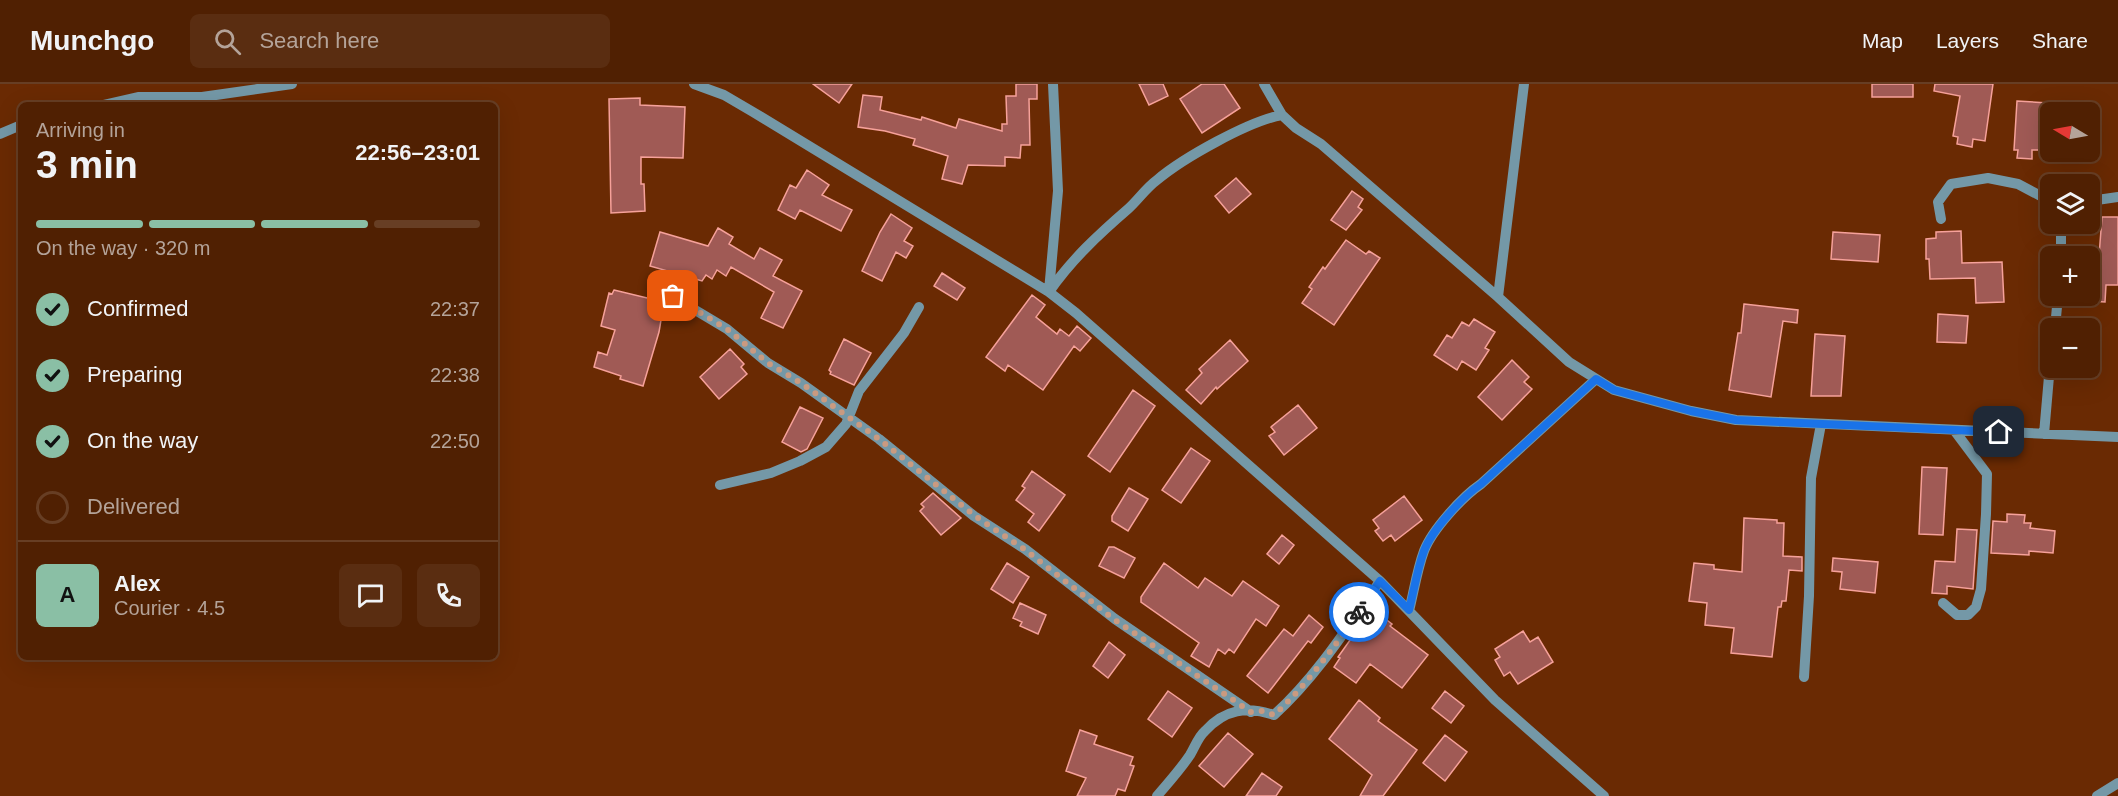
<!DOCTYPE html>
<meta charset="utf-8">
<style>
:root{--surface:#502002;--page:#5a2d11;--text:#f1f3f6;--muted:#b4a399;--line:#673e24;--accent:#8abfa5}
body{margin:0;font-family:Helvetica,sans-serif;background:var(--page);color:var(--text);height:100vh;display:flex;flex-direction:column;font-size:22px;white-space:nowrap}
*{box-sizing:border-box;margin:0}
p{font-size:20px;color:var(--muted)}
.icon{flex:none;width:33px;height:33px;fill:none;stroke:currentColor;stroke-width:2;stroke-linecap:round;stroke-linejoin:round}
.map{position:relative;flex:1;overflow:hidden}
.sheet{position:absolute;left:18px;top:18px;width:480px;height:558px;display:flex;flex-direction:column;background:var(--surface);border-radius:9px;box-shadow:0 6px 24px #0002,0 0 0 2px var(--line)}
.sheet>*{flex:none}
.needle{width:39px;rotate:280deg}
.tools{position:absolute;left:2040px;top:18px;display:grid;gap:12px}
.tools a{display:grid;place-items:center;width:60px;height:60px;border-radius:9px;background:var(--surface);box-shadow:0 6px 24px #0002,0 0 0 2px var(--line);font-size:30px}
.pin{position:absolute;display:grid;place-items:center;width:51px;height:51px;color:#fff;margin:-26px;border-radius:12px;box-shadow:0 3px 9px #0006}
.courier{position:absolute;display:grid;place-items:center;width:60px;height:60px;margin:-30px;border:4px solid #1a73e8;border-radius:50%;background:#fff;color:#222;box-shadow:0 2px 8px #0007}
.summary em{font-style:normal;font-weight:700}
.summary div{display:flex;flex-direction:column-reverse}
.summary{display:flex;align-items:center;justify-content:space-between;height:102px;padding:0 18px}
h1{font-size:39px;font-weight:700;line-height:45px}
.bar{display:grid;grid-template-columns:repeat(4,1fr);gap:9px 6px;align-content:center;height:72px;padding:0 18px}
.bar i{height:8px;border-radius:4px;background:var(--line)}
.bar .active{background:var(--accent)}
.bar p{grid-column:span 4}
.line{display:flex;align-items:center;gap:15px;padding:0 18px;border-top:2px solid var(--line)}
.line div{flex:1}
.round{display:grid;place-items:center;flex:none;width:63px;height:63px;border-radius:9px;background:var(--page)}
ol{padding:0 18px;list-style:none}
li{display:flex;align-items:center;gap:18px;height:66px}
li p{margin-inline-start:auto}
li .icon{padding:6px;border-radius:50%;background:var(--accent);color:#111;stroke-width:4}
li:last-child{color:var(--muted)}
li i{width:33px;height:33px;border:3px solid var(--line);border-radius:50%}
header{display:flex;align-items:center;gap:36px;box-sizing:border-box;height:84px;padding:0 30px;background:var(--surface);border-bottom:2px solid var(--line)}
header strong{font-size:28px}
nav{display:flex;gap:33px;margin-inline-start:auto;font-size:21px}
.search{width:420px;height:54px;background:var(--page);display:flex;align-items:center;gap:15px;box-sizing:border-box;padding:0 21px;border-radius:9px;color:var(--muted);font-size:22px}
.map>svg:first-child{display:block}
.building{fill:#a05a55;stroke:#f6a19a;stroke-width:1.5}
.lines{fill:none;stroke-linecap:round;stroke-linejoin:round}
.minor{stroke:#7498a7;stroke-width:10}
.done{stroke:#ca9a80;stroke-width:6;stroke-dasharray:0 10.8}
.route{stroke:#1a73e8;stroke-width:8}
</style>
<header>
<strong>Munchgo</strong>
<div class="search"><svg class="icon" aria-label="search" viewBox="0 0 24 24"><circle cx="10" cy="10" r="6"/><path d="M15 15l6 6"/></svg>Search here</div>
<nav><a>Map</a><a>Layers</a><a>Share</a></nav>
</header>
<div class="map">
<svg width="2118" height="712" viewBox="0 0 2118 712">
<rect width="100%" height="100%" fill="#6a2a03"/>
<!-- building -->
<path class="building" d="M813,0H852L839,19Z
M1016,0H1037V15H1029L1030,61H1021L1020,74L1005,73V82L968,81L962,100L942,95L948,72L913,61L915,55L885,47L858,43L863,11L882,13L880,26L921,36L922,33L956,44L959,35L1002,47V40H1007L1006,12H1016Z
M1139,0H1163L1168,12L1149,21Z
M1202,0H1224L1240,24L1202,49L1180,15Z
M1872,0H1913V13H1872Z
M1935,0H1993L1985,57L1973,55L1972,63L1957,60L1958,53L1953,52L1960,12L1934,7Z
M640,14V21L685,23L683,74L641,73V100H644L645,127L611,129L609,15Z
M2017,17L2048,19L2046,66H2032V75L2017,74L2018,66H2014Z
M807,86L829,101L822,111L852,126L841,147L800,126L795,135L778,126L790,101L796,104Z
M1236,94L1251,110L1229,129L1215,112Z
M1352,107L1363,115L1358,123L1362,126L1346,146L1331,136Z
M891,130L912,144L904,157L913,162L906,174L896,168L882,197L862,187L880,148Z
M2102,133H2118V201H2106L2105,218L2090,217V171L2099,172Z
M718,144L733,153L729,160L754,175L760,164L782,176L773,192L802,207L783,244L761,234L774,208L731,183L726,192L717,186L712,195L706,191L702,197L650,182L660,148L708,162Z
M1961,147L1962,179L2002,178L2004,218L1976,219L1975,194L1930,195L1929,175H1926V155L1936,154V148Z
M1833,148L1880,151L1878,178L1831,175Z
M1346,156L1366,170L1369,167L1380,174L1334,241L1302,219L1312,205L1309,203L1323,183L1325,185Z
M942,189L965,204L957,216L934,202Z
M614,206L664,218L659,248L643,302L620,295L621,292L594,283L598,268L607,271L615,246L601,242L609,209L612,210Z
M1032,211L1045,221L1036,233L1057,250L1060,245L1069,252L1077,242L1091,254L1080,267L1074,262L1043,306L1008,281L1005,287L986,273Z
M1744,220L1798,226L1797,239L1783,237L1771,313L1729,306L1738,249H1741Z
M1938,230L1968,232L1966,259L1937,258Z
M1474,235L1495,248L1485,264L1489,266L1476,286L1462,277L1457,286L1434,271L1447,251L1452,254L1462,238L1469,242Z
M1815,250L1845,252L1841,312H1811Z
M844,255L871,269L854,301L830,290L831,288L829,286Z
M1230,256L1248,277L1217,305L1216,303L1201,320L1186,306L1202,289L1199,285Z
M730,265L744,280L741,283L747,290L719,315L700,293Z
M1512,276L1529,293L1524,298L1532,305L1502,336L1478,313Z
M1133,306L1155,322L1110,388L1088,372Z
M1298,321L1317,344L1284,371L1269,352L1275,348L1271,343Z
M800,323L823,334L807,365L801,368L782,358Z
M1191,364L1210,377L1181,419L1162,406Z
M1922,383L1947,384L1943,451L1919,450Z
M1032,387L1065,411L1039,447L1028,438L1034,430L1016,416L1025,404L1022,402Z
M1129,404L1148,415L1128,447L1112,437V432Z
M933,409L961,434L941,451L920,427L924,423L921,420Z
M1404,412L1422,436L1395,457L1391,451L1383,457L1375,447L1379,444L1373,436Z
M2007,430L2025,431L2024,439H2031L2030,444L2055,447L2053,469L2029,467V471L1991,469L1993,437L2007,438Z
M1744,434L1777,436V439H1784L1783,472L1802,473V487L1789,486L1786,517H1782L1781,523H1778L1772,573L1731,569L1734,544L1705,541L1707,519L1689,517L1694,479L1714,481V485L1742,488Z
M1957,445L1977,446L1973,505L1947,502V510L1932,509L1935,477L1955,478Z
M1282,451L1294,461L1279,480L1267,470Z
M1109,463H1114L1135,474L1124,494L1099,482Z
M1833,474L1878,478L1875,509L1840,505L1842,488L1832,487Z
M1007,479L1029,493L1013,519L991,505Z
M1164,479L1198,504L1205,494L1232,512L1243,497L1279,522L1266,542L1256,535L1234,569L1229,565L1225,570L1218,565L1209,583L1191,572L1199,559L1141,518V513Z
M1020,519L1046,531L1038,550L1020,542L1022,538L1013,534Z
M1370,528L1376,533L1379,530L1392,540L1390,542L1428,571L1402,604L1370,580L1356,599L1334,583L1340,574L1338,573Z
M1309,531L1323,543L1311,559L1308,557L1268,609L1247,592L1284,545L1293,552Z
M1523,547L1530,558L1538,553L1553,578L1518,600L1510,588L1504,592L1495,576L1500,573L1495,565Z
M1109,558L1125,571L1108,594L1093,582Z
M1168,607L1192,624L1172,653L1148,635Z
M1445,607L1464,622L1451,639L1432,624Z
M1359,616L1380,634L1378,637L1417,666L1383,712H1360L1372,691L1329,655Z
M1080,646L1097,652L1094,660L1133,673L1130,681L1134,682L1125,707L1118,705L1115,712H1077L1086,694L1066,687Z
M1228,649L1253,670L1224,703L1199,682Z
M1445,651L1467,668L1445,697L1423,679Z
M1262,689L1282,703L1276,712H1246Z"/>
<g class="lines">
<!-- minor -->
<path class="minor" d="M694,0L724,11L753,28L1049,208L1076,229L1380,497L1495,616L1604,712
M1264,0L1282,31L1296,44L1321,60L1498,213L1569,278L1614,306L1691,327L1736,336L2118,353
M103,21L138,13H202L292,0
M0,50L21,41
M2090,117L2118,113
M1941,135L1938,118L1951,100L1988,94L2018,100L2050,117
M2061,172V140
M655,202L727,245L768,279L801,299L879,355L974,432L1025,465L1115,535L1251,628
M1049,207L1058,107L1053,0
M1049,208C1071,176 1099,150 1128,125C1138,116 1146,104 1157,96C1183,74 1249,37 1282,31
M1498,213L1524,0
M2055,244L2058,212
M2044,350L2050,281
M720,401L771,389L800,377L826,363L846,340L859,307L904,249L919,223
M1943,519L1957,531H1968L1976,523L1981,505L1986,430L1987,390L1954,346
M1409,527C1414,507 1417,486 1424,467C1432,446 1462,413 1481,400L1596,295
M1804,593L1809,512L1811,394L1821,340
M1157,712C1168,699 1180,686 1190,671C1195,663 1198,653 1205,647C1225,625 1247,622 1274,631C1316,593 1348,543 1380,497
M2097,712L2118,699"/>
</g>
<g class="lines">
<!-- done -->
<path class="done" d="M673,212L727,245L768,279L801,299L879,355L975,432L1024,465L1115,536L1251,628L1262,627L1274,631C1307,601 1333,564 1359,528"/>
<!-- route -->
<path class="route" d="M1359,528L1380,497L1409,526C1414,507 1417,486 1424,467C1432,446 1462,413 1481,400L1596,295L1614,306L1691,327L1736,336L1999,348"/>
</g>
</svg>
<div class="tools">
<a><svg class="needle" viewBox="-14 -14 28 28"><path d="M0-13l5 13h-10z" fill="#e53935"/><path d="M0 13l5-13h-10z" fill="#b4a399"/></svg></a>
<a><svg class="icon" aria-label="layers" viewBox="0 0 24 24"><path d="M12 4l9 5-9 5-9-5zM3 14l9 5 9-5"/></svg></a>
<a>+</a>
<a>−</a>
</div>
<div class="pin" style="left:673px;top:212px;background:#ea580c"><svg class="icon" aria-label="bag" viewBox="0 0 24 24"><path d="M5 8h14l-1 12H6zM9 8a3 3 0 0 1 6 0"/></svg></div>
<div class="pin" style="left:1999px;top:348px;background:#1f2937"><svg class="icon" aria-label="home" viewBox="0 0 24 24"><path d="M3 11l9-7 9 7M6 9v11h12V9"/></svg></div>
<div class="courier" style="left:1359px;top:528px"><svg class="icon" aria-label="bike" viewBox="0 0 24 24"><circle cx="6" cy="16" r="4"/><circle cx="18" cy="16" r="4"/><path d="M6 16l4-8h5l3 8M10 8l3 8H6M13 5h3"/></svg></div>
<section class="sheet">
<div class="summary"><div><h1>3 min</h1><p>Arriving in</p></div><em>22:56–23:01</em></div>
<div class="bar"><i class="active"></i><i class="active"></i><i class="active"></i><i></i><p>On the way · 320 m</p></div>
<ol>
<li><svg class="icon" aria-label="check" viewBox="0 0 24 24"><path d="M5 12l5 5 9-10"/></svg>Confirmed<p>22:37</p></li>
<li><svg class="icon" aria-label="check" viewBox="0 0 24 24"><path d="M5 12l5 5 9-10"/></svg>Preparing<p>22:38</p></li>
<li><svg class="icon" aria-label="check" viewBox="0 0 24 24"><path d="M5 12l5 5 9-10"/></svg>On the way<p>22:50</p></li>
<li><i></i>Delivered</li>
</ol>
<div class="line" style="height:108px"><b class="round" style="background:var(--accent);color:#111">A</b><div><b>Alex</b><p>Courier · 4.5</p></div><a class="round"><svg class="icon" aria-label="chat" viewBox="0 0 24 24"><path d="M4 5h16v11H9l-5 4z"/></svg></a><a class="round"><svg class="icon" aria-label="phone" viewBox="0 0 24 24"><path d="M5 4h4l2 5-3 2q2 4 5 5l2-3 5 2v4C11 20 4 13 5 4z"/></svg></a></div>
</section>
</div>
